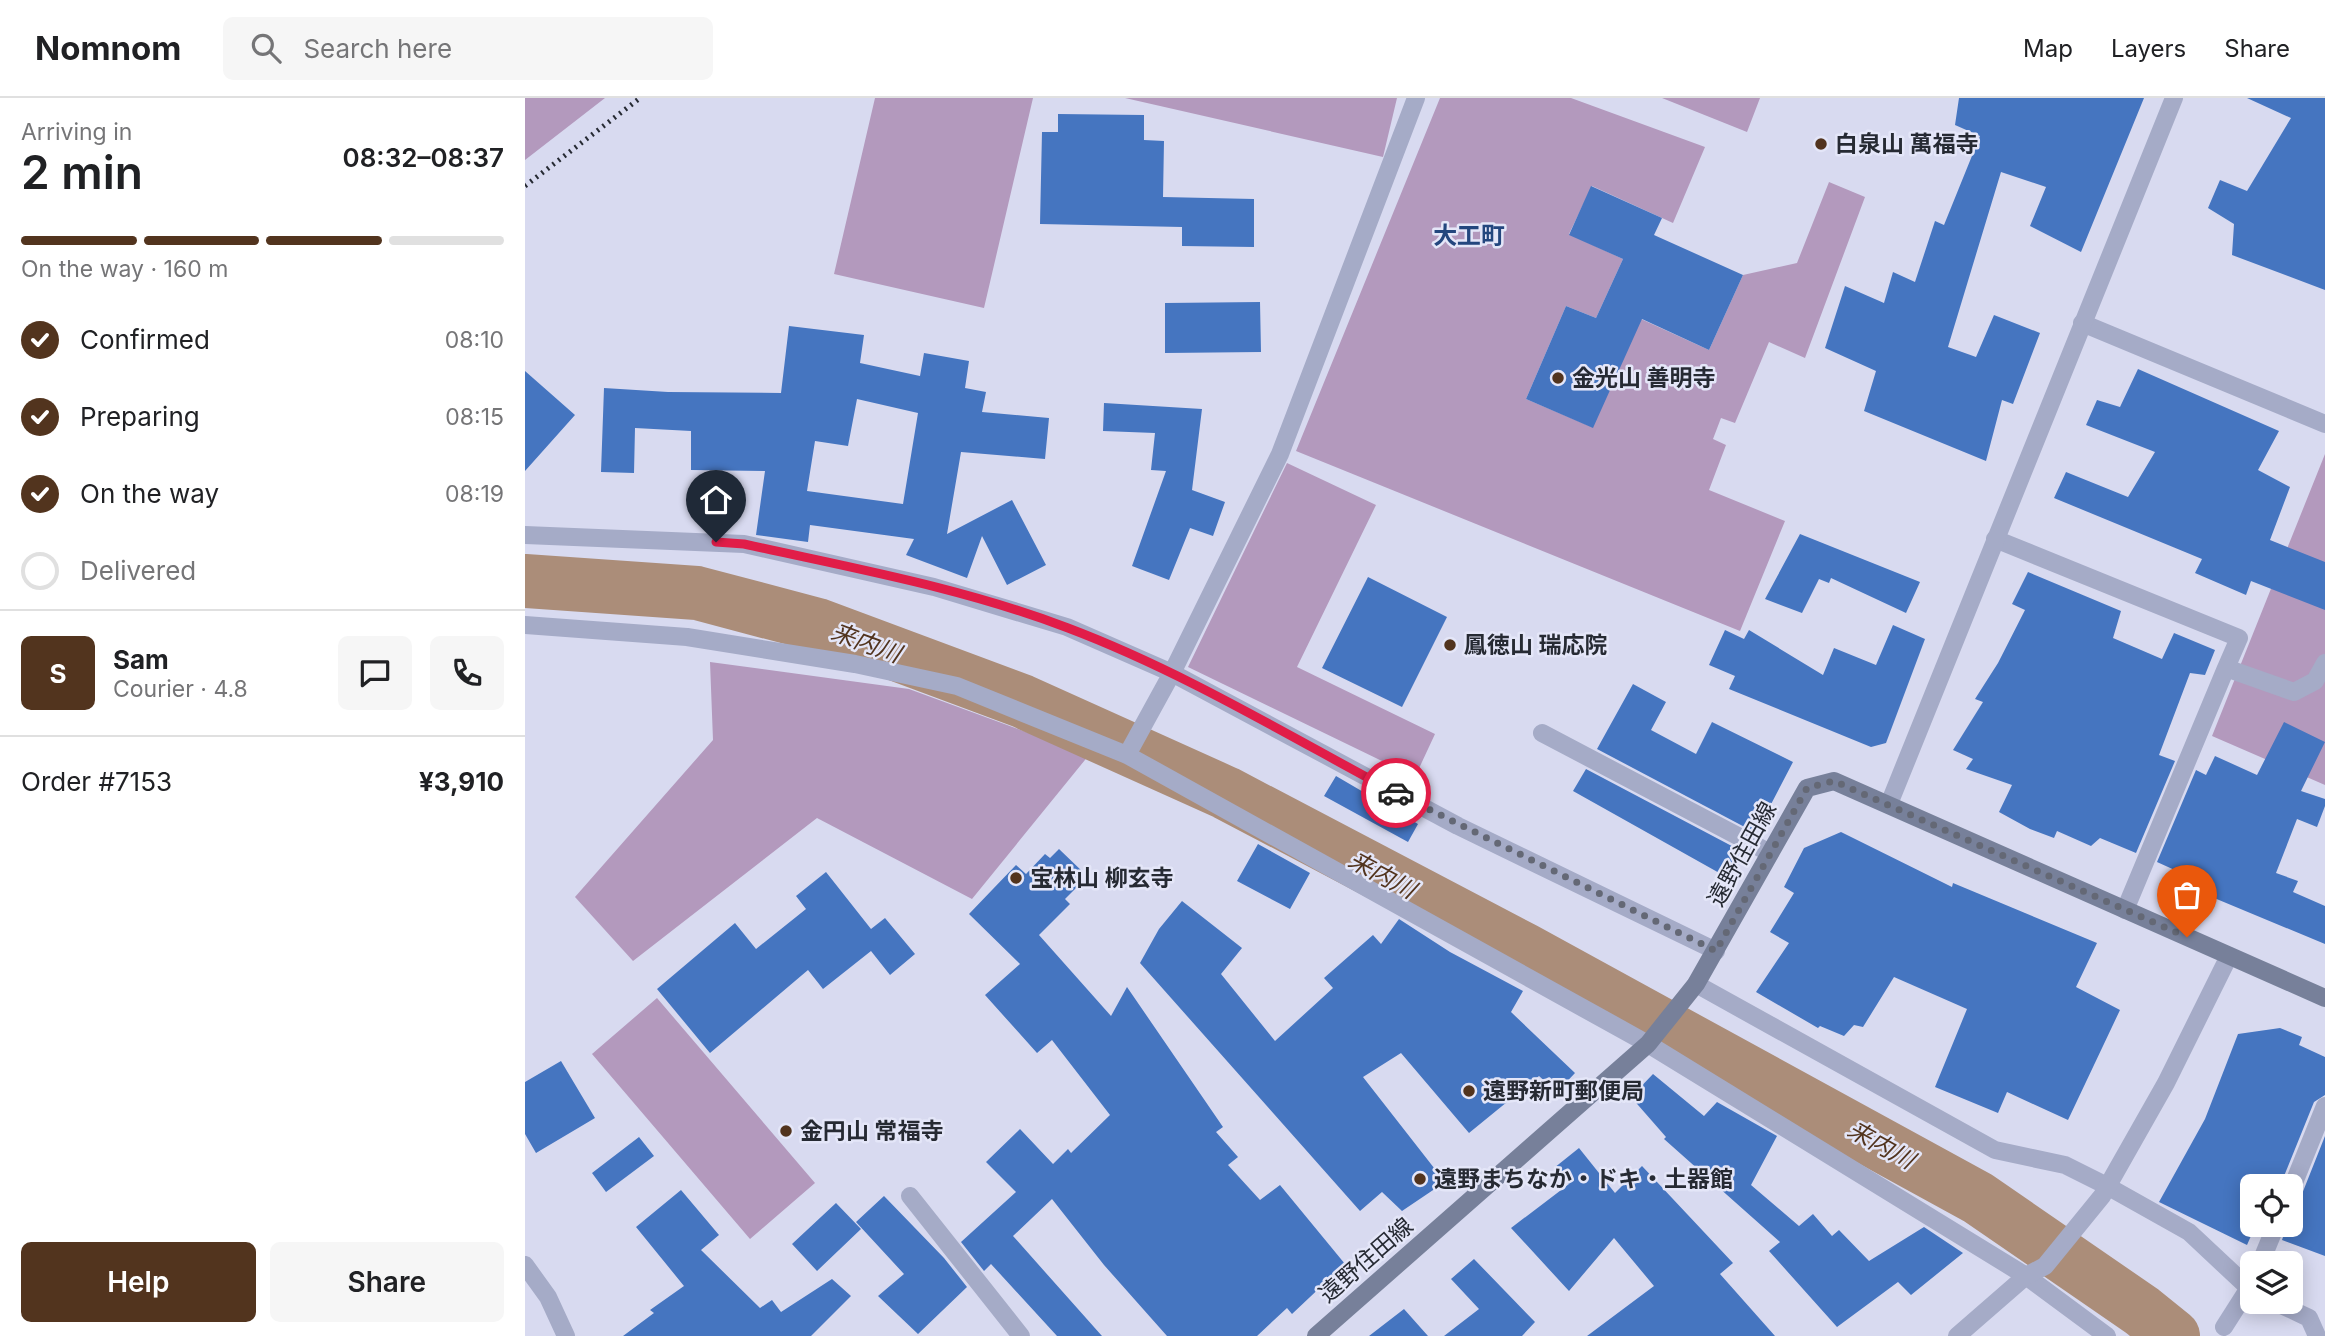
<!DOCTYPE html>
<meta charset="utf-8">
<style>
:root{--surface:#fff;--page:#f6f6f6;--text:#202124;--muted:#757577;--line:#e0e0e0;--accent:#52341e}
body{margin:0;font-family:Inter,"Noto Sans JP",sans-serif;background:var(--page);color:var(--text);height:100vh;display:flex;flex-direction:column;font-size:26px;white-space:nowrap}
*{box-sizing:border-box;margin:0}
p{font-size:23px;color:var(--muted)}
.icon{flex:none;width:38px;height:38px;fill:none;stroke:currentColor;stroke-width:2;stroke-linecap:round;stroke-linejoin:round}
.map{position:relative;flex:1;overflow:hidden}
.drawer{display:flex;flex-direction:column;background:var(--surface);width:525px}
.drawer>*{flex:none}
.tools{position:absolute;left:1715px;top:1076px;display:grid;gap:14px}
.tools a{display:grid;place-items:center;width:63px;height:63px;border-radius:10px;background:var(--surface);box-shadow:0 4px 18px #0003;font-size:35px}
.pin{position:absolute;display:grid;place-items:center;width:60px;height:60px;color:#fff;margin:-72px -30px;border-radius:50% 50% 50% 0;rotate:-45deg;box-shadow:0 0 7px #0007}
.pin .icon{rotate:45deg}
.courier{position:absolute;display:grid;place-items:center;width:70px;height:70px;margin:-35px;border:5px solid #e11d48;border-radius:50%;background:#fff;color:#222;box-shadow:0 2px 9px #0007}
.headline em{font-style:normal;font-weight:600}
.headline div{display:flex;flex-direction:column-reverse}
.headline{display:flex;align-items:center;justify-content:space-between;height:119px;padding:0 21px}
h1{font-size:46px;font-weight:600;line-height:52px}
.bar{display:grid;grid-template-columns:repeat(4,1fr);gap:10px 7px;align-content:center;height:84px;padding:0 21px}
.bar i{height:9px;border-radius:5px;background:var(--line)}
.bar .selected{background:var(--accent)}
.bar p{grid-column:span 4}
.line{display:flex;align-items:center;gap:18px;padding:0 21px;border-top:2px solid var(--line)}
.line div{flex:1}
.round{display:grid;place-items:center;flex:none;width:74px;height:74px;border-radius:10px;background:var(--page)}
ol{padding:0 21px;list-style:none}
li{display:flex;align-items:center;gap:21px;height:77px}
li p{margin-inline-start:auto}
li .icon{padding:7px;border-radius:50%;background:var(--accent);color:#fff;stroke-width:4}
li:last-child{color:var(--muted)}
li i{width:38px;height:38px;border:4px solid var(--line);border-radius:50%}
.cta{display:flex;gap:14px;margin-top:auto;padding:14px 21px}
.cta a{flex:1;height:80px;border-radius:10px;background:var(--accent);color:#fff;font-size:28px;font-weight:600;line-height:80px;text-align:center}
.cta a+a{background:var(--page);color:var(--text)}
header{display:flex;align-items:center;gap:42px;box-sizing:border-box;height:98px;padding:0 35px;background:var(--surface);border-bottom:2px solid var(--line)}
header strong{font-size:33px}
nav{display:flex;gap:38px;margin-inline-start:auto;font-size:24px}
.search{width:490px;height:63px;background:var(--page);display:flex;align-items:center;gap:18px;box-sizing:border-box;padding:0 24px;border-radius:10px;color:var(--muted);font-size:26px}
main{display:flex;flex:1;min-height:0}
.map>svg:first-child{display:block}
.green{fill:#b399bd}
.lines{fill:none;stroke-linecap:round;stroke-linejoin:round}
.river{stroke:#ab8d79;stroke-width:54}
.building{fill:#4575c0;fill-rule:evenodd}
.pedestrian{stroke:#a5abc7;stroke-width:18}
.minor{stroke:#a5abc7;stroke-width:18}
.tertiary{stroke:#a5abc7;stroke-width:18}
.secondary{stroke:#77809a;stroke-width:18}
.rail{stroke:#262a33;stroke-width:5;stroke-dasharray:2 5;stroke-linecap:butt}
.done{stroke:#646875;stroke-width:7;stroke-dasharray:0 12.6}
.route{stroke:#e11d48;stroke-width:9}
.poi-dot{fill:#52341e;stroke:#e4e6f8;stroke-width:2.5}
.labels{text-anchor:middle;stroke-width:5;stroke-linejoin:round;paint-order:stroke}
.poi-label{font-size:23px;font-weight:bold;fill:#262a33;stroke:#e4e6f8;text-anchor:start}
.street-label{font-size:23px;fill:#262a33;stroke:#e4e6f8}
.neighbourhood-label{font-size:24px;font-weight:bold;fill:#23467e;stroke:#e4e6f8}
.water-label{font-size:24px;font-style:italic;fill:#52341e;stroke:#e4e6f8}
</style>
<header>
<strong>Nomnom</strong>
<div class="search"><svg class="icon" aria-label="search" viewBox="0 0 24 24"><circle cx="10" cy="10" r="6"/><path d="M15 15l6 6"/></svg>Search here</div>
<nav><a>Map</a><a>Layers</a><a>Share</a></nav>
</header>
<main>
<section class="drawer">
<div class="headline"><div><h1>2 min</h1><p>Arriving in</p></div><em>08:32–08:37</em></div>
<div class="bar"><i class="selected"></i><i class="selected"></i><i class="selected"></i><i></i><p>On the way · 160 m</p></div>
<ol>
<li><svg class="icon" aria-label="check" viewBox="0 0 24 24"><path d="M5 12l5 5 9-10"/></svg>Confirmed<p>08:10</p></li>
<li><svg class="icon" aria-label="check" viewBox="0 0 24 24"><path d="M5 12l5 5 9-10"/></svg>Preparing<p>08:15</p></li>
<li><svg class="icon" aria-label="check" viewBox="0 0 24 24"><path d="M5 12l5 5 9-10"/></svg>On the way<p>08:19</p></li>
<li><i></i>Delivered</li>
</ol>
<div class="line" style="height:126px"><b class="round" style="background:var(--accent);color:#fff">S</b><div><b>Sam</b><p>Courier · 4.8</p></div><a class="round"><svg class="icon" aria-label="chat" viewBox="0 0 24 24"><path d="M4 5h16v11H9l-5 4z"/></svg></a><a class="round"><svg class="icon" aria-label="phone" viewBox="0 0 24 24"><path d="M5 4h4l2 5-3 2q2 4 5 5l2-3 5 2v4C11 20 4 13 5 4z"/></svg></a></div>
<div class="line" style="height:91px"><div>Order #7153</div><b>¥3,910</b></div>
<div class="cta"><a>Help</a><a>Share</a></div>
</section>
<div class="map">
<svg width="1800" height="1238" viewBox="0 0 1800 1238">
<rect width="100%" height="100%" fill="#d8daf0"/>
<!-- green -->
<path class="green" d="M0,0H80L0,62Z
M350,0H508L459,210L309,176Z
M600,0H872L858,59Z
M915,0H1046L1180,49L1148,125L1067,88L1044,136L1098,161L1071,220L1041,208L1001,301L1067,329L1116,221L1184,252L1218,177L1272,165L1304,84L1340,99L1280,260L1244,244L1210,325L1196,320L1188,341L1201,347L1184,392L1260,423L1215,533L771,353Z
M1137,0H1235L1222,34Z
M1800,356V687L1687,638Z
M762,365L851,407L772,569L910,636L890,679L663,569Z
M185,564L384,591L564,657L447,801L292,720L108,863L50,799L188,642Z
M132,900L290,1085L225,1141L67,956Z"/>
<g class="lines">
<!-- river -->
<path class="river" d="M0,483L172,495L293,527L497,603L701,695L1000,852L1453,1100L1617,1213L1648,1238"/>
</g>
<!-- building -->
<path class="building" d="M1434,0H1619L1556,154L1505,128L1521,89L1476,74L1423,249L1451,259L1469,217L1515,235L1488,306L1477,302L1461,363L1339,313L1351,273L1300,250L1320,188L1359,205L1368,174L1390,184L1410,123L1419,127L1455,38L1430,27Z
M1722,0H1800V192L1707,157L1709,126L1683,110L1695,82L1722,93L1766,20Z
M533,16L619,17V42L639,43L638,99L729,101V149L657,148V129L515,126L517,34H533Z
M1066,88L1137,120L1129,137L1218,177L1184,252L1117,221L1068,330L1001,301L1041,208L1071,220L1098,161L1044,137Z
M735,204L736,254L640,255V205Z
M264,228L339,237L335,265L395,278L399,255L444,263L440,290L461,294L457,314L524,320L520,361L436,354L422,436L487,402L521,467L482,487L457,438L442,480L381,457L389,441L285,427L283,444L231,437L240,373L166,372V333L110,330L109,375L76,374L79,290L143,294L256,295ZM332,301L393,315L378,406L282,393L290,343L323,348Z
M1613,271L1754,333L1733,372L1765,389L1745,442L1800,464V512L1726,483L1721,497L1670,475L1677,461L1529,400L1541,374L1603,399L1630,354L1561,327L1572,302L1595,309Z
M0,273L50,317L0,373Z
M579,305L677,311L667,392L700,404L688,438L665,430L644,482L607,468L641,373L626,372L630,335L578,333Z
M1275,436L1395,484L1381,515L1306,480L1304,485L1294,481L1277,515L1240,501Z
M1503,474L1596,513L1588,540L1637,561L1649,535L1690,552L1680,577L1665,575L1634,657L1650,663L1611,755L1575,740L1566,748L1532,733L1529,740L1505,731L1474,714L1487,687L1441,671L1448,661L1428,652L1458,604L1450,601L1473,565L1500,512L1487,506Z
M843,479L922,519L877,609L797,570Z
M1368,527L1400,541L1361,645L1346,649L1204,591L1210,578L1184,567L1200,532L1219,541L1224,532L1298,577L1309,550L1351,567Z
M1108,586L1141,604L1126,632L1171,656L1187,624L1268,664L1231,735L1072,651Z
M1759,624L1800,644L1776,693L1800,701V708L1792,729L1772,721L1751,775L1773,783L1768,794L1800,808V846L1682,797L1685,788L1632,764L1671,672L1681,677L1690,658L1732,677Z
M1061,671L1220,755L1205,781L1048,693Z
M811,678L893,726L883,744L799,698Z
M1316,734L1427,789L1428,785L1572,845L1551,889L1595,912L1543,1022L1482,994L1473,1015L1410,989L1442,911L1369,879L1338,929L1329,927L1319,938L1295,928L1293,930L1231,894L1264,845L1245,834L1269,795L1259,789L1279,750Z
M733,746L785,775L765,811L712,783Z
M534,751L559,775L552,781L556,785L540,801L545,806L514,837L586,918L602,889L698,1029L691,1034L713,1059L703,1067L735,1102L755,1087L820,1166L767,1216L762,1210L732,1238H642L579,1167L527,1101L488,1138L577,1238H532L466,1166L459,1173L436,1144L491,1094L461,1064L495,1031L528,1066L543,1051L546,1055L585,1017L527,942L512,955L460,897L495,866L444,816L491,767L501,776L520,756L525,760Z
M301,774L346,831L360,820L390,856L365,877L346,853L298,891L283,872L185,955L132,891L210,825L231,851L281,811L271,798Z
M657,803L717,850L696,876L750,943L808,890L799,880L848,837L856,846L874,821L925,854L998,893L986,914L1050,975L1032,994L1014,978L944,1035L876,955L838,979L920,1084L877,1113L857,1094L835,1113L615,865L634,831Z
M1755,930L1777,939L1774,947L1800,959V997L1789,1004L1755,1088H1727V1127H1739L1736,1133L1729,1131L1722,1147L1634,1104L1680,1021L1713,936Z
M36,963L70,1020L11,1055L0,1036V984Z
M1128,976L1179,1018L1192,1004L1252,1038L1226,1087L1274,1128L1288,1116L1307,1138L1314,1132L1344,1163L1399,1129L1438,1155L1386,1197L1373,1184L1312,1229L1244,1153L1255,1144L1139,1041L1141,1039L1106,999Z
M1800,1038V1158L1757,1142L1762,1127H1766V1103L1777,1096Z
M114,1039L129,1058L81,1094L67,1075Z
M1054,1050L1090,1095L1117,1068L1208,1165L1195,1176L1250,1238H1062L1129,1188L1089,1140L1044,1193L986,1130L1044,1086L1029,1070Z
M156,1092L194,1137L176,1152L235,1210L247,1202L256,1214L307,1181L326,1198L286,1238H98L129,1215L125,1212L159,1188L111,1129Z
M359,1098L419,1160L442,1189L393,1236L353,1198L379,1176L331,1124Z
M311,1105L336,1131L292,1173L267,1146Z
M949,1161L1010,1224L997,1238H919L954,1211L926,1181Z
M879,1211L903,1238H844Z"/>
<g class="lines">
<!-- pedestrian -->
<path class="pedestrian" d="M1171,886L1470,1052L1540,1067L1582,1088L1664,1134L1727,1193
M1750,1204L1784,1220L1792,1238"/>
<!-- minor -->
<path class="minor" d="M1557,225L1800,326
M0,437L219,446L409,489L542,529L647,575L933,728L1191,853
M1470,441L1714,540L1701,570
M0,527L162,539L330,566L432,588L602,657L1123,946L1501,1178L1582,1238
M1017,635L1245,755
M602,657L647,575L755,356L891,0
M1600,812L1701,570L1769,594L1790,583L1800,565
M1766,1092L1800,1008
M385,1098L496,1238
M1735,1166L1751,1127
M0,1167L23,1199L41,1238
M1699,1229L1727,1185"/>
<!-- tertiary -->
<path class="tertiary" d="M1364,706L1649,0
M1432,1238L1501,1178L1520,1168L1577,1098L1641,985L1704,858"/>
<!-- secondary -->
<path class="secondary" d="M791,1238L1123,946L1171,886L1282,690L1309,683L1800,900"/>
<!-- rail -->
<path class="rail" d="M0,88L115,0"/>
</g>
<g class="lines">
<!-- done -->
<path class="done" d="M871,695L1191,853L1282,690L1309,683L1662,839"/>
<!-- route -->
<path class="route" d="M191,444L219,446C327,470 439,490 543,530C657,573 764,638 871,695"/>
</g>
<!-- markers -->
<g class="poi-dot">
<circle cx="1296" cy="46" r="7"/>
<circle cx="1033" cy="280" r="7"/>
<circle cx="925" cy="547" r="7"/>
<circle cx="491" cy="780" r="7"/>
<circle cx="944" cy="993" r="7"/>
<circle cx="261" cy="1033" r="7"/>
<circle cx="895" cy="1081" r="7"/>
</g>
<g class="labels">
<!-- poi labels -->
<g class="poi-label">
<text x="1310" y="54">白泉山 萬福寺</text>
<text x="1047" y="288">金光山 善明寺</text>
<text x="939" y="555">鳳徳山 瑞応院</text>
<text x="505" y="788">宝林山 柳玄寺</text>
<text x="958" y="1001">遠野新町郵便局</text>
<text x="275" y="1041">金円山 常福寺</text>
<text x="909" y="1089">遠野まちなか・ドキ・土器館</text>
</g>
<!-- street labels -->
<g class="street-label">
<text transform="translate(1217 756) rotate(-61)" y="8">遠野住田線</text>
<text transform="translate(841 1162) rotate(-41)" y="8">遠野住田線</text>
</g>
<!-- neighbourhood labels -->
<g class="neighbourhood-label">
<text x="944" y="146">大工町</text>
</g>
<!-- water labels -->
<g class="water-label">
<text transform="translate(341 545) rotate(20)" y="8">来内川</text>
<text transform="translate(857 777) rotate(28)" y="8">来内川</text>
<text transform="translate(1356 1047) rotate(29)" y="8">来内川</text>
</g>
</g>
</svg>
<div class="tools">
<a><svg class="icon" aria-label="locate" viewBox="0 0 24 24"><circle cx="12" cy="12" r="6"/><path d="M12 2v4M12 18v4M2 12h4M18 12h4"/></svg></a>
<a><svg class="icon" aria-label="layers" viewBox="0 0 24 24"><path d="M12 4l9 5-9 5-9-5zM3 14l9 5 9-5"/></svg></a>
</div>
<div class="pin" style="left:1662px;top:839px;background:#ea580c"><svg class="icon" aria-label="bag" viewBox="0 0 24 24"><path d="M5 8h14l-1 12H6zM9 8a3 3 0 0 1 6 0"/></svg></div>
<div class="pin" style="left:191px;top:444px;background:#1f2937"><svg class="icon" aria-label="home" viewBox="0 0 24 24"><path d="M3 11l9-7 9 7M6 9v11h12V9"/></svg></div>
<div class="courier" style="left:871px;top:695px"><svg class="icon" aria-label="car" viewBox="0 0 24 24"><path d="M5 17H2v-5l4-1 3-4h7l3 4 3 1v5h-3M9 17h6M6 11h13"/><circle cx="7" cy="17" r="2"/><circle cx="17" cy="17" r="2"/></svg></div>
</div>
</main>
